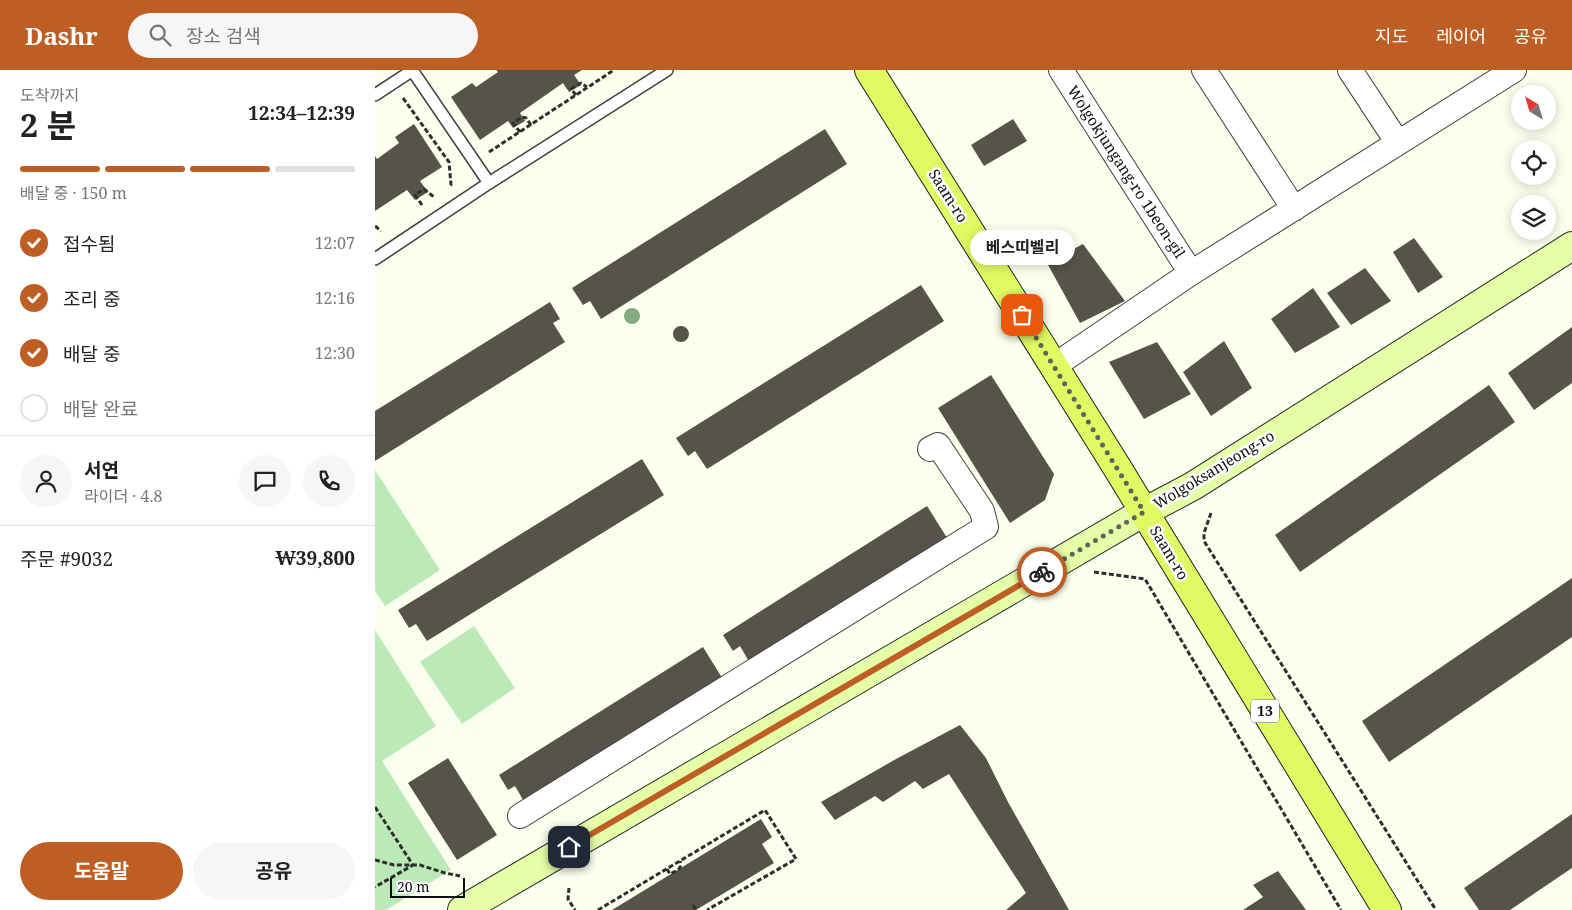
<!DOCTYPE html>
<html lang="ko">
<meta charset="utf-8">
<style>
:root{--surface:#fff;--page:#f6f6f6;--text:#222;--muted:#767676;--line:#e0e0e0;--accent:#bf5e24}
body{margin:0;font-family:"Noto Serif","Noto Sans KR",serif;background:var(--page);color:var(--text);height:100vh;display:flex;flex-direction:column;font-size:19px;white-space:nowrap}
*{box-sizing:border-box;margin:0}
p{font-size:16px;color:var(--muted)}
.icon{flex:none;width:28px;height:28px;fill:none;stroke:currentColor;stroke-width:2;stroke-linecap:round;stroke-linejoin:round}
.map{position:relative;flex:1;overflow:hidden}
.details{display:flex;flex-direction:column;background:var(--surface);width:375px}
.details>*{flex:none}
.needle{width:32px;rotate:323deg}
.tools{position:absolute;left:1136px;top:15px;display:grid;gap:10px}
.tools a{display:grid;place-items:center;width:45px;height:45px;border-radius:50%;background:var(--surface);box-shadow:0 2px 12px #0003;font-size:25px}
.scale{position:absolute;left:15px;bottom:12px;width:75px;box-sizing:border-box;padding-left:5px;border:2px solid #0d0d0d;border-top:0;font-size:14px;line-height:18px;white-space:nowrap;color:#0d0d0d;-webkit-text-stroke:4px #fff;paint-order:stroke}
.pin{position:absolute;display:grid;place-items:center;width:42px;height:42px;color:#fff;margin:-21px;border-radius:10px;box-shadow:0 2px 8px #0006}
.courier{position:absolute;display:grid;place-items:center;width:50px;height:50px;margin:-25px;border:4px solid #bf5e24;border-radius:50%;background:#fff;color:#222;box-shadow:0 1px 6px #0007}
.bubble{position:absolute;height:35px;border-radius:18px;background:var(--surface);box-shadow:0 2px 12px #0003;font-size:16px;font-weight:700;line-height:35px;text-align:center}
.summary em{font-style:normal;font-weight:700}
.summary div{display:flex;flex-direction:column-reverse}
.summary{display:flex;align-items:center;justify-content:space-between;height:85px;padding:0 20px}
h1{font-size:32px;font-weight:700;line-height:38px}
.bar{display:grid;grid-template-columns:repeat(4,1fr);gap:8px 5px;align-content:center;height:60px;padding:0 20px}
.bar i{height:6px;border-radius:4px;background:var(--line)}
.bar .active{background:var(--accent)}
.bar p{grid-column:span 4}
.line{display:flex;align-items:center;gap:12px;padding:0 20px;border-top:1px solid var(--line)}
.line div{flex:1}
.round{display:grid;place-items:center;flex:none;width:52px;height:52px;border-radius:26px;background:var(--page)}
ol{padding:0 20px;list-style:none}
li{display:flex;align-items:center;gap:15px;height:55px}
li p{margin-inline-start:auto}
li .icon{padding:5px;border-radius:50%;background:var(--accent);color:#fff;stroke-width:4}
li:last-child{color:var(--muted)}
li i{width:28px;height:28px;border:2px solid var(--line);border-radius:50%}
.button{display:flex;gap:10px;margin-top:auto;padding:10px 20px}
.button a{flex:1;height:58px;border-radius:30px;background:var(--accent);color:#fff;font-size:20px;font-weight:700;line-height:58px;text-align:center}
.button a+a{background:var(--page);color:var(--text)}
header{display:flex;align-items:center;gap:30px;box-sizing:border-box;height:70px;padding:0 25px;background:var(--accent);color:#fff}
header strong{font-size:24px}
nav{display:flex;gap:28px;margin-inline-start:auto;font-size:18px}
.search{width:350px;height:45px;background:var(--page);display:flex;align-items:center;gap:12px;box-sizing:border-box;padding:0 18px;border-radius:28px;color:var(--muted);font-size:19px}
main{display:flex;flex:1;min-height:0}
.map>svg:first-child{display:block}
.green{fill:#bceab7}
.building{fill:#565449}
.lines{fill:none;stroke-linecap:round;stroke-linejoin:round}
.lane-casing{stroke:#404040;stroke-width:14}
.street-casing{stroke:#404040;stroke-width:26}
.secondary-casing{stroke:#2f2f2f;stroke-width:30}
.primary-casing{stroke:#1e1e1e;stroke-width:30}
.path{stroke:#2f2f2f;stroke-width:3;stroke-dasharray:5 2.5;stroke-linecap:butt}
.lane{stroke:#fff;stroke-width:11}
.street{stroke:#fff;stroke-width:24}
.secondary{stroke:#e4ffa8;stroke-width:28}
.primary{stroke:#dffa63;stroke-width:28}
.tree{fill:#81aa83}
.done{stroke:#60625b;stroke-width:5;stroke-dasharray:0 9}
.route{stroke:#bf5e24;stroke-width:6}
.labels{text-anchor:middle;stroke-width:5;stroke-linejoin:round;paint-order:stroke}
.shield{fill:#fff;stroke:#565656;stroke-width:1}
.shield-label{font-size:14px;font-weight:bold;fill:#0d0d0d}
.street-label{font-size:15px;fill:#0d0d0d;stroke:#fff}
</style>
<header>
<strong>Dashr</strong>
<div class="search"><svg class="icon" aria-label="search" viewBox="0 0 24 24"><circle cx="10" cy="10" r="6"/><path d="M15 15l6 6"/></svg>장소 검색</div>
<nav><a>지도</a><a>레이어</a><a>공유</a></nav>
</header>
<main>
<section class="details">
<div class="summary"><div><h1>2 분</h1><p>도착까지</p></div><em>12:34–12:39</em></div>
<div class="bar"><i class="active"></i><i class="active"></i><i class="active"></i><i></i><p>배달 중 · 150 m</p></div>
<ol>
<li><svg class="icon" aria-label="check" viewBox="0 0 24 24"><path d="M5 12l5 5 9-10"/></svg>접수됨<p>12:07</p></li>
<li><svg class="icon" aria-label="check" viewBox="0 0 24 24"><path d="M5 12l5 5 9-10"/></svg>조리 중<p>12:16</p></li>
<li><svg class="icon" aria-label="check" viewBox="0 0 24 24"><path d="M5 12l5 5 9-10"/></svg>배달 중<p>12:30</p></li>
<li><i></i>배달 완료</li>
</ol>
<div class="line" style="height:90px"><a class="round"><svg class="icon" aria-label="person" viewBox="0 0 24 24"><circle cx="12" cy="8" r="4"/><path d="M4 21q1-7 8-7t8 7"/></svg></a><div><b>서연</b><p>라이더 · 4.8</p></div><a class="round"><svg class="icon" aria-label="chat" viewBox="0 0 24 24"><path d="M4 5h16v11H9l-5 4z"/></svg></a><a class="round"><svg class="icon" aria-label="phone" viewBox="0 0 24 24"><path d="M5 4h4l2 5-3 2q2 4 5 5l2-3 5 2v4C11 20 4 13 5 4z"/></svg></a></div>
<div class="line" style="height:65px"><div>주문 #9032</div><b>₩39,800</b></div>
<div class="button"><a>도움말</a><a>공유</a></div>
</section>
<div class="map">
<svg width="1197" height="840" viewBox="0 0 1197 840">
<rect width="100%" height="100%" fill="#fbffed"/>
<!-- green -->
<path class="green" d="M0,400L65,500L10,536L0,521Z
M99,556L140,618L87,654L45,592Z
M0,560L61,656L7,691L76,800L11,840H0Z"/>
<!-- building -->
<path class="building" d="M121,0H207L199,5L206,15L194,22L188,13L145,43L150,51L138,58L133,51L105,70L76,27L97,13L101,17L123,2Z
M638,49L652,71L609,96L596,75Z
M39,54L67,97L45,111L53,122L40,130L32,120L0,141V86L2,89L24,73L20,67Z
M450,59L472,94L226,249L215,231L208,235L197,218Z
M1039,168L1068,207L1043,223L1018,182Z
M708,174L750,231L705,253L672,193Z
M990,198L1016,231L976,255L952,223Z
M546,215L569,251L332,399L320,381L313,386L301,368Z
M938,218L965,257L920,283L896,249Z
M175,232L185,249L178,253L190,272L0,391V341Z
M298 264a8 8 0 1 1 16 0a8 8 0 1 1-16 0Z
M1197,257V313L1159,340L1133,303Z
M849,271L877,318L836,346L808,302Z
M782,272L816,324L769,349L734,292Z
M616,305L679,404L670,430L635,453L563,338Z
M1114,315L1140,352L925,502L900,465Z
M267,389L289,425L52,571L41,554L34,558L23,540Z
M552,436L574,471L376,595L365,576L358,581L348,565Z
M1197,508V567L1014,692L987,651Z
M328,577L349,611L151,735L140,716L133,720L124,705Z
M585,655L611,688L633,732L694,840H631L651,823L574,704L548,719L540,711L508,732L500,726L460,750L446,732L521,689Z
M73,688L122,765L82,790L33,713Z
M1197,744V798L1135,840H1104L1089,818Z
M386,749L397,767L387,774L399,793L321,840H237Z
M903,801L931,840H868L888,827L878,815Z"/>
<g class="lines">
<defs>
<path id="lane" d="M0,25L38,0
M114,113L292,0
M0,189L114,113L37,0"/>
<path id="street" d="M686,0L816,203
M829,0L919,139
M975,0L1023,73
M679,296L816,203L1139,0
M145,746L611,457L607,441L563,375L555,379"/>
<path id="secondary" d="M87,840L769,442L818,416L1197,176"/>
<path id="primary" d="M494,0L743,399L1012,840"/>
</defs>
<!-- lane casing -->
<use href="#lane" class="lane-casing"/>
<!-- street casing -->
<use href="#street" class="street-casing"/>
<!-- secondary casing -->
<use href="#secondary" class="secondary-casing"/>
<!-- primary casing -->
<use href="#primary" class="primary-casing"/>
<!-- path -->
<path class="path" d="M201,25L196,19L206,13L212,17
M28,28L74,92L76,115L75,116
M145,62L138,53L147,47L151,48L156,55
M114,82L239,0
M47,135L40,125L49,119L59,127
M0,156L6,161
M836,443L829,463V471L1061,840
M719,502L770,509L966,840
M0,737L38,795L0,817
M0,790L19,795H45L70,803L85,806
M292,799L295,804C301,801 308,799 305,791
M194,818L193,829L200,840
M318,835L321,840
M223,840L390,740L421,789L332,840"/>
<!-- lane -->
<use href="#lane" class="lane"/>
<!-- street -->
<use href="#street" class="street"/>
<!-- secondary -->
<use href="#secondary" class="secondary"/>
<!-- primary -->
<use href="#primary" class="primary"/>
</g>
<!-- trees -->
<circle class="tree" cx="257" cy="246" r="8"/>
<g class="lines">
<!-- done -->
<path class="done" d="M647,245L769,442L667,502"/>
<!-- route -->
<path class="route" d="M194,777L667,502"/>
</g>
<g class="labels">
<!-- shield labels -->
<rect class="shield" x="876" y="629.5" width="28" height="23" rx="4"/>
<g class="shield-label">
<text x="890" y="646">13</text>
</g>
<!-- street labels -->
<g class="street-label">
<text transform="translate(751 102) rotate(57)" y="5">Wolgokjungang-ro 1beon-gil</text>
<text transform="translate(573 126) rotate(58)" y="5">Saam-ro</text>
<text transform="translate(839 400) rotate(-31)" y="5">Wolgoksanjeong-ro</text>
<text transform="translate(794 483) rotate(59)" y="5">Saam-ro</text>
</g>
</g>
</svg>
<div class="tools">
<a><svg class="needle" viewBox="-14 -14 28 28"><path d="M0-13l5 13h-10z" fill="#e53935"/><path d="M0 13l5-13h-10z" fill="#767676"/></svg></a>
<a><svg class="icon" aria-label="locate" viewBox="0 0 24 24"><circle cx="12" cy="12" r="6"/><path d="M12 2v4M12 18v4M2 12h4M18 12h4"/></svg></a>
<a><svg class="icon" aria-label="layers" viewBox="0 0 24 24"><path d="M12 4l9 5-9 5-9-5zM3 14l9 5 9-5"/></svg></a>
</div>
<div class="scale">20 m</div>
<div class="pin" style="left:647px;top:245px;background:#ea580c"><svg class="icon" aria-label="bag" viewBox="0 0 24 24"><path d="M5 8h14l-1 12H6zM9 8a3 3 0 0 1 6 0"/></svg></div>
<div class="pin" style="left:194px;top:777px;background:#1f2937"><svg class="icon" aria-label="home" viewBox="0 0 24 24"><path d="M3 11l9-7 9 7M6 9v11h12V9"/></svg></div>
<div class="courier" style="left:667px;top:502px"><svg class="icon" aria-label="bike" viewBox="0 0 24 24"><circle cx="6" cy="16" r="4"/><circle cx="18" cy="16" r="4"/><path d="M6 16l4-8h5l3 8M10 8l3 8H6M13 5h3"/></svg></div>
<div class="bubble" style="left:595px;top:160px;width:105px">베스띠벨리</div>
</div>
</main>
